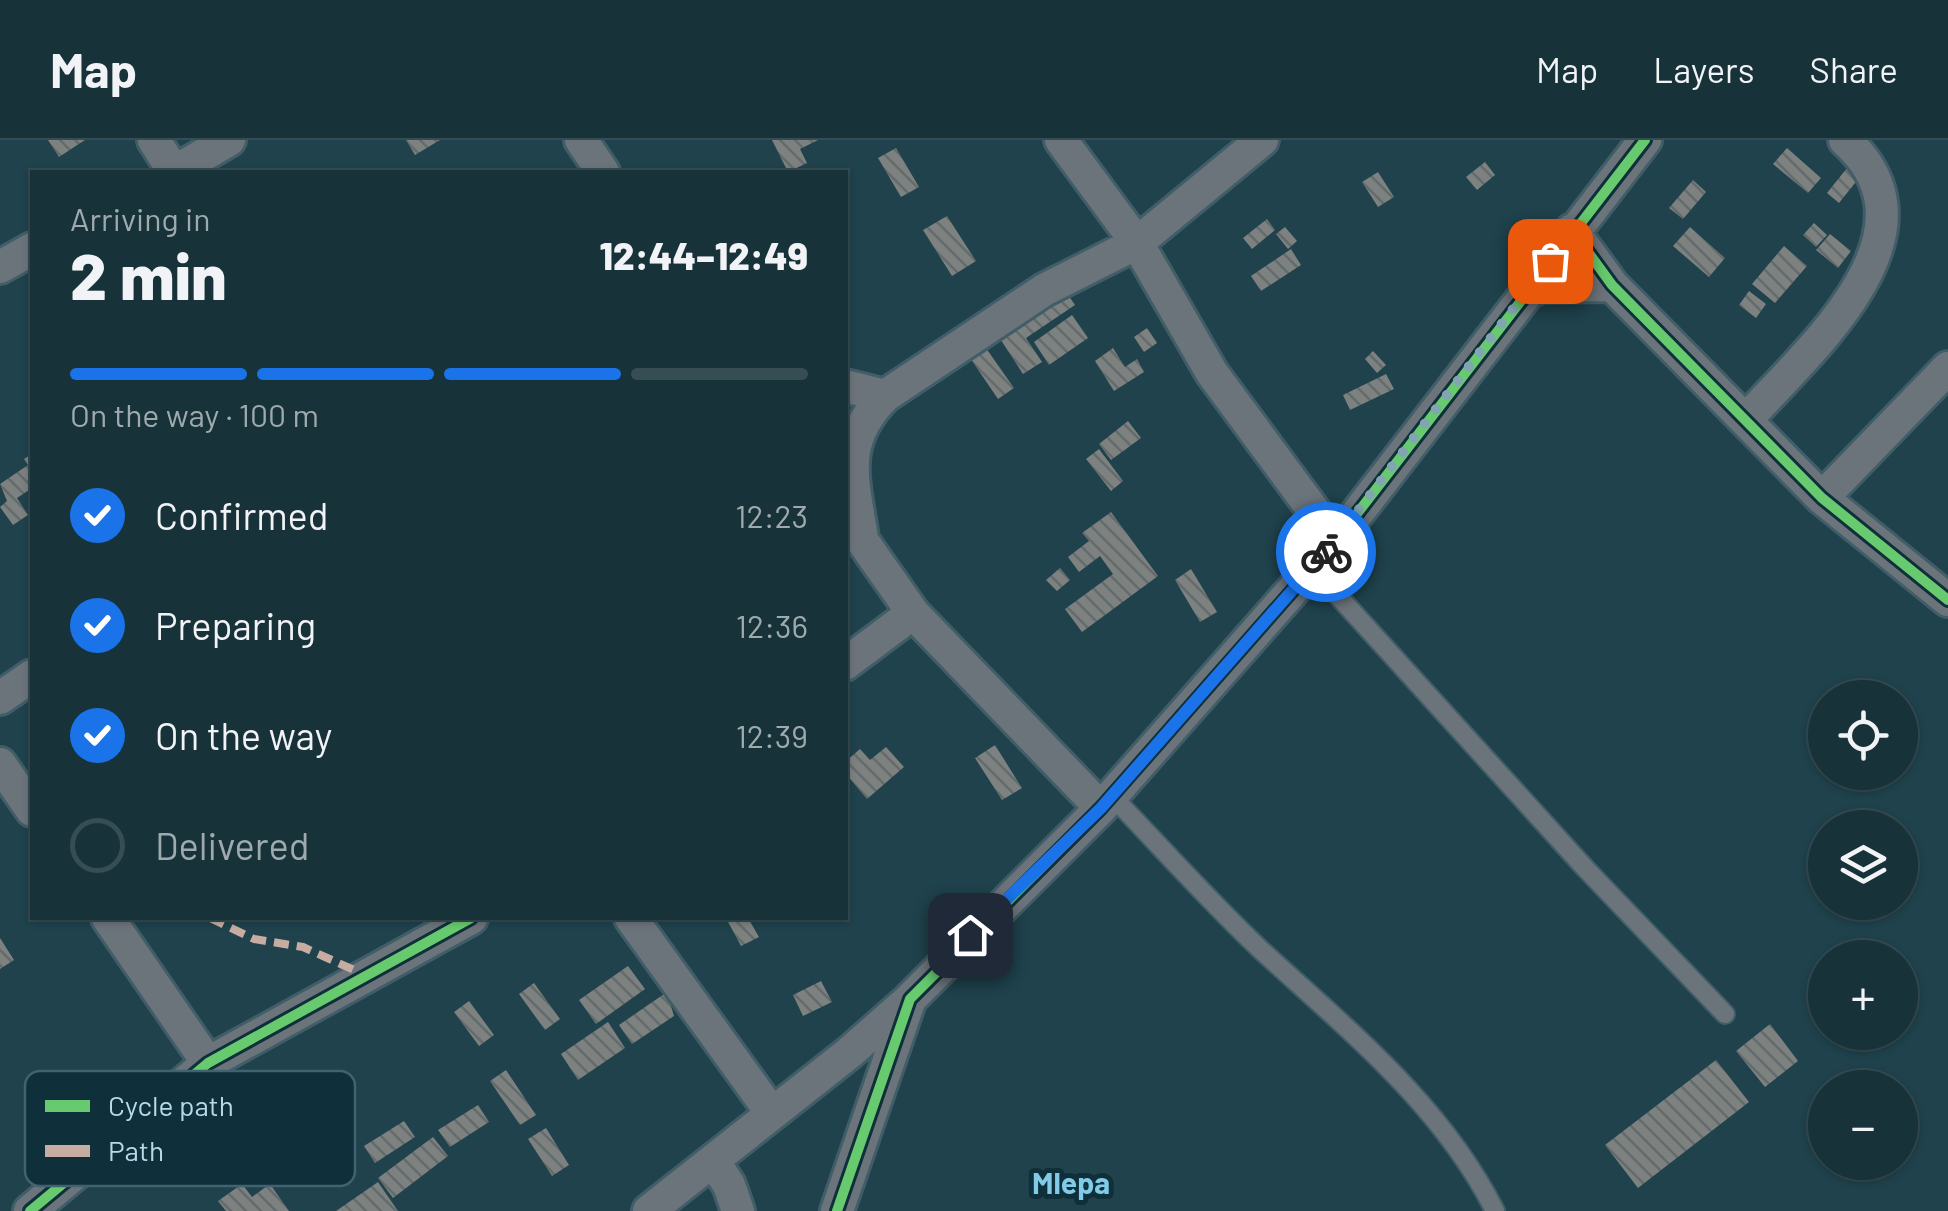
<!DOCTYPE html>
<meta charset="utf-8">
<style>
:root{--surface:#173239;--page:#243e44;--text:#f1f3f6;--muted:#9eaaae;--line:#364d53;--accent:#1a73e8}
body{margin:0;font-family:Barlow,sans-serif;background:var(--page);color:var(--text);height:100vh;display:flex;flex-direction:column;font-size:38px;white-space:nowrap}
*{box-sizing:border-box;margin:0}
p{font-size:32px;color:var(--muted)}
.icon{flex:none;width:55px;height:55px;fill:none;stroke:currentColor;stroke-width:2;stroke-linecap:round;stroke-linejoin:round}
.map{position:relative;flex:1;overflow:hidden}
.sheet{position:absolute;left:30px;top:30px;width:818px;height:750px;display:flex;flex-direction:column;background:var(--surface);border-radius:0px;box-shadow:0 2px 8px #0004,0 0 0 2px var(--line)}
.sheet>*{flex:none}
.fabs{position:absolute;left:1808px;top:540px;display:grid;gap:20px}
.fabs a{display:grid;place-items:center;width:110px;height:110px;border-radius:50%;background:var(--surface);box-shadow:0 2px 8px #0004,0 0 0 2px var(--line);font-size:50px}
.pin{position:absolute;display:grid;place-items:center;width:85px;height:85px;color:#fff;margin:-42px;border-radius:20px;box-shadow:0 5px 15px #0006}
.courier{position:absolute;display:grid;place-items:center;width:100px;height:100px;margin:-50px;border:8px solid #1a73e8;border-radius:50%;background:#fff;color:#222;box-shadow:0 2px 12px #0007}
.overview em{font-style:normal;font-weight:800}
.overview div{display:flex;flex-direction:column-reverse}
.overview{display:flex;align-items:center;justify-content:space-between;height:170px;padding:0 40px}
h1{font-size:65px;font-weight:800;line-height:75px}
.bar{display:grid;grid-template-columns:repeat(4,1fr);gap:15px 10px;align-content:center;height:120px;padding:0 40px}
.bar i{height:12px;border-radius:8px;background:var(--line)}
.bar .active{background:var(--accent)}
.bar p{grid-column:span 4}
ol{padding:0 40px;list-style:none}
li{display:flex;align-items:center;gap:30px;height:110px}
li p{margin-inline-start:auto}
li .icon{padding:10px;border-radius:50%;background:var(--accent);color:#fff;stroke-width:4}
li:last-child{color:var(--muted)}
li i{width:55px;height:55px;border:5px solid var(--line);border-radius:50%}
header{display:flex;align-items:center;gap:60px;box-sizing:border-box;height:140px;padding:0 50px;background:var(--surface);border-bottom:2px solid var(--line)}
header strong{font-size:48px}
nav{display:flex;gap:55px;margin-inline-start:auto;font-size:35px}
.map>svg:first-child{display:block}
.building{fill:url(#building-back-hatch)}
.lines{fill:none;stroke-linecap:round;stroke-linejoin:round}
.service-casing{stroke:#415e68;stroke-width:22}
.minor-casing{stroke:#415e68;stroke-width:38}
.service{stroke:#6c747b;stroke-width:18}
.minor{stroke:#6c747b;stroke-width:32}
.quiet{stroke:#c7aca2;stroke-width:8;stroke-dasharray:15 8;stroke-linecap:butt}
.cycleway-casing{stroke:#0f2f3a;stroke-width:16}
.cycleway{stroke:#67ca6e;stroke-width:10}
.done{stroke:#82a5b2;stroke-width:10;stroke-dasharray:0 18}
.route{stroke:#1a73e8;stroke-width:12}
.labels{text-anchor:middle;stroke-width:10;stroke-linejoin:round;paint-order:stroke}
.quarter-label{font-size:30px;font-weight:bold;fill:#81cbe9;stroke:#0f2f3a}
.key{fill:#0f2f3a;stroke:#41626f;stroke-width:2.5}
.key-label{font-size:28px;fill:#b7dae9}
</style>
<header>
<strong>Map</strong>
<nav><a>Map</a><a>Layers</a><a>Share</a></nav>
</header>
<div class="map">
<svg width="1948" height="1071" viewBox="0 0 1948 1071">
<defs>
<pattern id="building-back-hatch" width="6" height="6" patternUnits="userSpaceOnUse" patternTransform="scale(2.5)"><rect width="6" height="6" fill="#7d8180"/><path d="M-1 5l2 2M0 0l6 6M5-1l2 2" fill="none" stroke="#646b6c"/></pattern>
</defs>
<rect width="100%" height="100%" fill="#1f424c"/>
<!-- building -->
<path class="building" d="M48,0H85L59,17Z
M406,0H440L415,15Z
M772,0H818L800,9L807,23L788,32Z
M896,8L919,47L901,57L878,18Z
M1787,8L1821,38L1808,53L1773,24Z
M1485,22L1495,35L1477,50L1466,37Z
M1847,28L1859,38L1839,63L1827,53Z
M1378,32L1394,57L1378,67L1362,42Z
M1693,40L1706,52L1683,79L1669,68Z
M947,76L976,121L952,136L923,90Z
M1267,79L1275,90L1252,109L1243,98Z
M1814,83L1827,95L1816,107L1803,95Z
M1285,87L1297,101L1288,109L1276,94Z
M1690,87L1725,118L1709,137L1673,106Z
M1830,94L1851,111L1838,128L1816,110Z
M1784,106L1807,126L1775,163L1752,144Z
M1291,109L1301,125L1261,151L1251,136Z
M1062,146L1075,165L1026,198L1042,222L1023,234L995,191Z
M1749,151L1766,164L1756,178L1739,165Z
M1072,175L1088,198L1049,225L1034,202Z
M1147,188L1157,203L1144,212L1134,197Z
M981,201L1014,248L998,259L966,212Z
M1113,208L1125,227L1137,219L1144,232L1114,251L1095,221Z
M1373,211L1386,225L1377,233L1365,219Z
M1386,234L1394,249L1350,270L1343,255Z
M1128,281L1141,298L1111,320L1099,304Z
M1099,309L1123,341L1111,351L1086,319Z
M32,314V348L17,358L28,375L13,385L0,367L7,361L0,344L28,325L24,319Z
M1111,372L1158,436L1082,492L1065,469L1113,434L1100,416L1079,432L1068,417L1089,401L1082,393Z
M1060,428L1070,440L1057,451L1046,440Z
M1191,429L1217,472L1200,482L1175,440Z
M995,605L1022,648L1002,660L975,618Z
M886,607L904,627L867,659L845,633V622L860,609L870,620Z
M726,778H748L759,797L741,806Z
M0,798L14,820L0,829Z
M628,826L645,849L596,884L579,860Z
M821,841L832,862L803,876L793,855Z
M534,843L560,879L545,890L519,854Z
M667,852L674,876L632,904L619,885Z
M469,861L494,895L479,906L454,872Z
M608,882L625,908L578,940L561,914Z
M1770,884L1798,921L1765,947L1736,911Z
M1716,920L1749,962L1638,1048L1605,1005Z
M506,930L536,975L520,985L490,941Z
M478,965L489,982L450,1007L438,990Z
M404,981L415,997L375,1023L364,1006Z
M546,988L569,1025L552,1036L528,999Z
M433,997L448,1016L393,1058L378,1038Z
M378,1042L398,1071H336Z
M242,1044L252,1057L270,1044L289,1071H226L218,1061Z"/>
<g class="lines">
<defs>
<path id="service" d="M1311,426L1585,728L1725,874
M1111,655C1161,707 1209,761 1261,810C1347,889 1442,965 1495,1071"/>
<path id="minor" d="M154,0L174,32
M581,0L603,32
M1061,0L1137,103L1212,233L1336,401
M174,32L229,0
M1572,90L1612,145L1822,358L1948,460
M0,127L32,109
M1527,152L1541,146L1612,145
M845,246L885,256L1044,150L1137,103L1262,0
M1746,280C1809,210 1948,92 1845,0
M1822,358L1948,228
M845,376L913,473L1101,668
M862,398C853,339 839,302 885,256
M845,524L913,473
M0,558L32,536
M0,624L32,670
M108,778L208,923
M631,778L771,972
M714,1022L729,1045L738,1071
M30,1071L208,923L471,778
M649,1071L849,913L907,862
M837,1071L910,859L1101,668L1336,401L1645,0"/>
</defs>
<!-- service casing -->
<use href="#service" class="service-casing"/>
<!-- minor casing -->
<use href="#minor" class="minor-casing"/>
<!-- service -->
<use href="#service" class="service"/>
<!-- minor -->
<use href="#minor" class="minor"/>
<!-- quiet -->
<path class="quiet" d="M210,778L254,799L303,807L365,835"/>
<defs>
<path id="cycleway" d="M1572,90L1612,145L1822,358L1948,460
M30,1071L208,923L471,778
M837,1071L910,859L1101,668L1336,401L1645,0"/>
</defs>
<!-- cycleway casing -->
<use href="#cycleway" class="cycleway-casing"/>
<!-- cycleway -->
<use href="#cycleway" class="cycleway"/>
</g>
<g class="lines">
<!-- done -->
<path class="done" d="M1326,412L1550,121"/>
<!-- route -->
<path class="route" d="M970,795L1101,668L1326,412"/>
</g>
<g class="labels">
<!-- quarter labels -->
<g class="quarter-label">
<text x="1071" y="1054">Mlepa</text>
</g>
</g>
<!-- legend -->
<rect x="25" y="931" width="330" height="115" rx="15" class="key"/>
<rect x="45" y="960" width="45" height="12" fill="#67ca6e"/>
<rect x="45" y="1005" width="45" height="12" fill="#c7aca2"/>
<g class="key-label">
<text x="108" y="976">Cycle path</text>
<text x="108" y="1021">Path</text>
</g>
</svg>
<div class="fabs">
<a><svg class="icon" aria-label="locate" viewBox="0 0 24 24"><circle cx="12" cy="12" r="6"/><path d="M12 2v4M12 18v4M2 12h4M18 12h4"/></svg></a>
<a><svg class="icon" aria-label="layers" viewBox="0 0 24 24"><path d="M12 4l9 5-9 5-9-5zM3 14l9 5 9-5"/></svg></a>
<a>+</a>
<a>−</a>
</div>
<div class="pin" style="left:1550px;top:121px;background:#ea580c"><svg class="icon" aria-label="bag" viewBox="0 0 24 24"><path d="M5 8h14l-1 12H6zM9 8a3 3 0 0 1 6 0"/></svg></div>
<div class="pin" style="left:970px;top:795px;background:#1f2937"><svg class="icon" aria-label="home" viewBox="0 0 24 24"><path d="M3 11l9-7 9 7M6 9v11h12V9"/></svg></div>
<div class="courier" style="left:1326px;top:412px"><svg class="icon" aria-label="bike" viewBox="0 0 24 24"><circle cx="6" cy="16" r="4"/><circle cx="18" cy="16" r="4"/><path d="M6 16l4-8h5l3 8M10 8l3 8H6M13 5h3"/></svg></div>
<section class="sheet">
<div class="overview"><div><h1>2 min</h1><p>Arriving in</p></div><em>12:44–12:49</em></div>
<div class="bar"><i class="active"></i><i class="active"></i><i class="active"></i><i></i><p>On the way · 100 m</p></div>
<ol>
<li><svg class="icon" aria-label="check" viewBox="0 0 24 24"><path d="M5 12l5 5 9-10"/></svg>Confirmed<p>12:23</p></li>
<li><svg class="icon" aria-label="check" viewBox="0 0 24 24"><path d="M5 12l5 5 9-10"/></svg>Preparing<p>12:36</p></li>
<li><svg class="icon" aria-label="check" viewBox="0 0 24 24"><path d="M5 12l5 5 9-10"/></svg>On the way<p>12:39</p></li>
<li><i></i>Delivered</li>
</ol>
</section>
</div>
